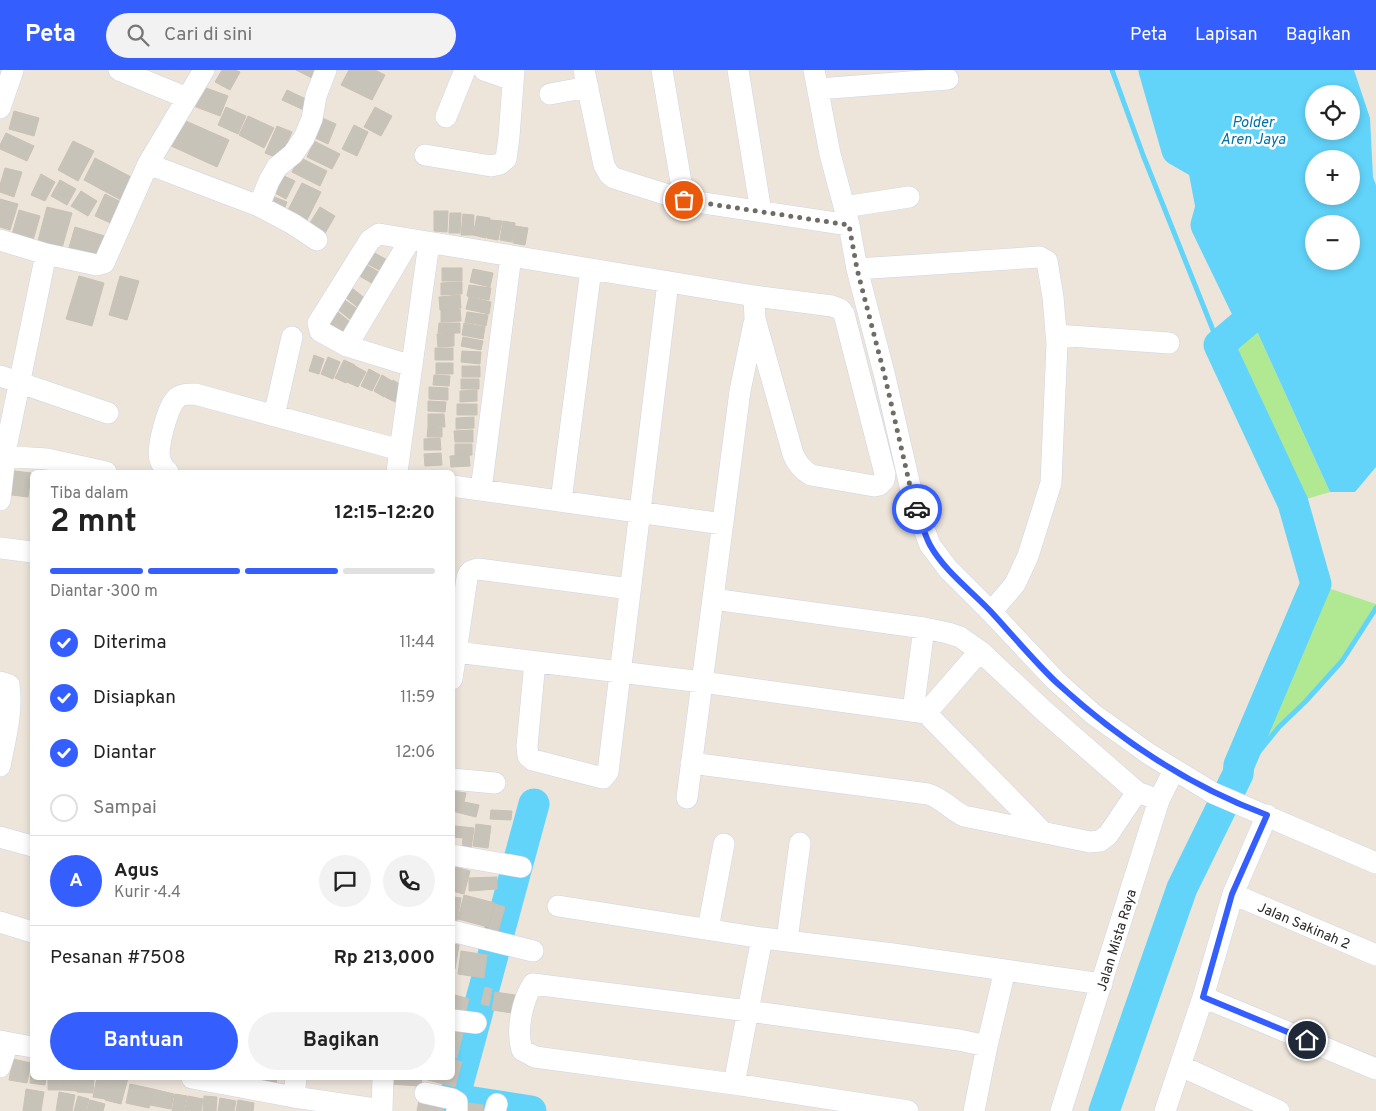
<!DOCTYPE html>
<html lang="id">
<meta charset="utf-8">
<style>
:root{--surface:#fff;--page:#f2f2f2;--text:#222;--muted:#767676;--line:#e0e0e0;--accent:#355eff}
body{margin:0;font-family:Overpass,sans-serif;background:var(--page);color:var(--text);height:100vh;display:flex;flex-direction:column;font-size:19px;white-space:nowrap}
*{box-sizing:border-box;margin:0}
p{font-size:16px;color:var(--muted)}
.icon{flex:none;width:28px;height:28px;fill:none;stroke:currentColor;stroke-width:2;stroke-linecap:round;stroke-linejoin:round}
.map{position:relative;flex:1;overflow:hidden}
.sheet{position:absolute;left:30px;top:400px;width:425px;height:610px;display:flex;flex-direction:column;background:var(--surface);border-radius:8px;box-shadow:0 2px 8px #0003}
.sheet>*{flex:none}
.buttons{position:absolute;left:1305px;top:15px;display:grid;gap:10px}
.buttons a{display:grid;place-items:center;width:55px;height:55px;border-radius:50%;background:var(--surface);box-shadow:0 2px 8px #0003;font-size:25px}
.pin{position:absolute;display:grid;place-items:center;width:42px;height:42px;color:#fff;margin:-21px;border:2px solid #fff;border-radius:50%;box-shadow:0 1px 5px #0007}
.courier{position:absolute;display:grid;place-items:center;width:50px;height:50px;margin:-25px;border:4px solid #355eff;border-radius:50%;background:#fff;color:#222;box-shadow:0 1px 6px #0007}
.overview em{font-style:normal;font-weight:700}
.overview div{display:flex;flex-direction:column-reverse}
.overview{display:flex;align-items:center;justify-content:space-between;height:85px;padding:0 20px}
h1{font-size:32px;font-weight:700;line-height:38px}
.bar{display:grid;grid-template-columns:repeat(4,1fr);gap:8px 5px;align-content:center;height:60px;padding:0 20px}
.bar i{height:6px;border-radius:4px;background:var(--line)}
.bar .on{background:var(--accent)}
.bar p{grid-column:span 4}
.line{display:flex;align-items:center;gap:12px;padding:0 20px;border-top:1px solid var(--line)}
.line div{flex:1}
.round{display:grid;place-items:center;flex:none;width:52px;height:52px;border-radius:26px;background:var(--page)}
ol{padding:0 20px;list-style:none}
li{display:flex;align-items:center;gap:15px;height:55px}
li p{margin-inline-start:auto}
li .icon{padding:5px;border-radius:50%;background:var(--accent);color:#fff;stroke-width:4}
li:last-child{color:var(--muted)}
li i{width:28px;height:28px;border:2px solid var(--line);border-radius:50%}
.action{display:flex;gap:10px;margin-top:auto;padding:10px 20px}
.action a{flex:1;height:58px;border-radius:30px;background:var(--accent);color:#fff;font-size:20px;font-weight:700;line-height:58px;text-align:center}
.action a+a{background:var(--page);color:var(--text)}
header{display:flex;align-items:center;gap:30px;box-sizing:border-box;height:70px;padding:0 25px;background:var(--accent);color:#fff}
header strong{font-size:24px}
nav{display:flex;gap:28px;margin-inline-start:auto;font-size:18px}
.search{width:350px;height:45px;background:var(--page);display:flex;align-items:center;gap:12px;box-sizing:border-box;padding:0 18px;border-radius:28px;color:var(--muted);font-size:19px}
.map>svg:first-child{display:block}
.green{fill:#b0e991}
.water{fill:#62d4fa;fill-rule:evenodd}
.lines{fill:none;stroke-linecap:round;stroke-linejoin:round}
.stream{stroke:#62d4fa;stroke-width:5}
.river{stroke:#62d4fa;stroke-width:31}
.building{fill:#c8c3b9;stroke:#c9c1b4}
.minor-casing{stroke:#cfd3e4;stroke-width:22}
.minor{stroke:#fff;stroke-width:21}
.done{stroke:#6e6b68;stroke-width:5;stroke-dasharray:0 9}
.route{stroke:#355eff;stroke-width:6}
.labels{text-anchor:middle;stroke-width:5;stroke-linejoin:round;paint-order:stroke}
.street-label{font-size:14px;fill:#2a2a2a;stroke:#fff}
.water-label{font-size:15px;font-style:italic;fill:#0170a7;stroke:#fff}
</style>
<header>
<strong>Peta</strong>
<div class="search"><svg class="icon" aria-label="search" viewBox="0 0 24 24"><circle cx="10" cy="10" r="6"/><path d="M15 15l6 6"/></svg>Cari di sini</div>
<nav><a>Peta</a><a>Lapisan</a><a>Bagikan</a></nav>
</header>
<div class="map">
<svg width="1376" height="1041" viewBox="0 0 1376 1041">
<rect width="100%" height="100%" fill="#ede5da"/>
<!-- green -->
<path class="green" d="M1251,248L1330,422L1293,433L1219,275Z
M1316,514L1376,534V537L1342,591L1306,631L1279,657L1245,700L1241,728L1215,722L1239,695Z"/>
<!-- water -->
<path class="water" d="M1154,0H1354L1370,48L1373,107L1376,115V397L1355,422H1330L1251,248L1206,155L1211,137L1203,95L1177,80ZM1314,24H1351V61H1314ZM1314,89H1351V126H1314ZM1314,154H1351V191H1314Z"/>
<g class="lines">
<!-- stream -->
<path class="stream" d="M1112,0L1143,85L1219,275L1293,433L1307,478L1316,514L1239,695L1238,704L1244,700L1279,657L1306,631L1342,591L1376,538"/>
<!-- river -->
<path class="river" d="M531,1041L454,1029L534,734
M1104,1041L1182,818L1238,704L1239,695L1316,514L1293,433L1219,275L1251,248L1206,155L1211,137L1203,95L1177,80L1154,0"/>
</g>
<!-- building -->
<path class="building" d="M222,0H235L240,2L230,20L215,12Z
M296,0H319L314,9Z
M349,0H375L385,5L372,30L341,15Z
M198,15L228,26L220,46L191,35Z
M287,20L310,31L306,41L282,30Z
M226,37L246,46L238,64L218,55Z
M375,37L392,46L381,66L364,57Z
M14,41L39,48L34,66L9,59Z
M248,46L274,58L264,78L239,65Z
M320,47L336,54L328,74L311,66Z
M179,48L229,70L217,97L167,74Z
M354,55L368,62L357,86L342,79Z
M277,56L292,62L280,89L265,83Z
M6,63L34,76L27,91L0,79V75Z
M73,71L94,81L78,111L58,100Z
M314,71L340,84L332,99L307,87Z
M299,87L327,101L320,116L292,102Z
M95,88L133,108L121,130L84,110Z
M5,98L22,102L14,127L0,122V115Z
M41,104L55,112L45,131L31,125Z
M282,105L295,111L286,129L273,122Z
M60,110L76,119L67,135L51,126Z
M302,113L321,122L305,154L286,144Z
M81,121L97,131L88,146L71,136Z
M105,124L125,134L115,155L95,146Z
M272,126L287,132L283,142L268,137Z
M0,129L18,134L10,160L0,157Z
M47,137L72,143L60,185L36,178Z
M320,137L335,146L324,165L308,156Z
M19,140L40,146L32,174L11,168Z
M434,141H448L447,162L434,161Z
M450,143H461L460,163H449Z
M463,144L474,145L473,165H461Z
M477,146L490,148L486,168L473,165Z
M490,150L502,151L498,170L487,168Z
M503,151L515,153L512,172L500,170Z
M515,156L528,158L525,175L513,173Z
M75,157L108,167L102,191L68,181Z
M371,181L389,191L383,202L364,192Z
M363,193L382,204L375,215L356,204Z
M442,198H462V211H442Z
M473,199L493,203L490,217L470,212Z
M79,206L104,213L92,256L66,249Z
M120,206L139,211L127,250L109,245Z
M462,212V224L441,225V213Z
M469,215L491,218L489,230L467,226Z
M352,218L367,230L360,239L345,227Z
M460,225L461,238L440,240L439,227Z
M469,227L491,232L489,244L466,239Z
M343,229L359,240L351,250L336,238Z
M334,239L350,252L342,263L326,250Z
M460,239L461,251L441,252V240Z
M467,242L488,245L486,256L465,252Z
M439,253H460V263H438Z
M464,253L485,257L483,269L462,265Z
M454,263V276L438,277L437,264Z
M463,267L483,271L481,280L461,276Z
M435,278H453V290H435Z
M462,281L481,282L480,294L461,292Z
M314,285L324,289L319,304L309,301Z
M328,287L340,292L333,309L321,304Z
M344,290L355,295L346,313L335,308Z
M436,293H453V304H436Z
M355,296L366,302L358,317L347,312Z
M462,296H480V307H462Z
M369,299L380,305L372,321L361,316Z
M382,305L392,311L384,327L374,321Z
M434,305L450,306L449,316L433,315Z
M461,309H479V319H461Z
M393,310L403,316L395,332L385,327Z
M429,317L448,318V330L429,329Z
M477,320V331L460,332V321Z
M428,331L446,332L445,342L428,341Z
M457,334H477V345H457Z
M428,344H444L445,357H428Z
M474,347V358L456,359V348Z
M428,357L442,358V367H427Z
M473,360V372H455L454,361Z
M440,368L441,380H424V369Z
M455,374H472V385L455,386Z
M441,383L442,395L425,396L424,384Z
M469,385L470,396L451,397L450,386Z
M7,400L31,403L28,427L4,424Z
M452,721L466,723L464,732L479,735L476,747L452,741Z
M491,740L512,741L511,750L490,749Z
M476,754L491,756L488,778L473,776Z
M455,756L474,758L471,779L462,778L463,768L453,767Z
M456,797L470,801L464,824L452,821V808Z
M497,807V819L469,821V808Z
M464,825L495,833L488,857L458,849Z
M452,827L461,828L457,851L452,850Z
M495,834L505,837L498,862L488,859Z
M452,874L459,875L455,899H452Z
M461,881L487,885L484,908L458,904Z
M485,917L492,919L489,936L481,934Z
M495,922L522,926L519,944L492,940Z
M455,925L469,929L465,945L452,941Z
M452,961L463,963L457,988L452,987Z
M13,989L31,993L27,1013L9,1010Z
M452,989L462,992L455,1017L424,1009L425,1008H452Z
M32,994V1008H46L45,1015L30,1013Z
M48,1008H63V1020H48Z
M63,1008H77V1021L63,1020Z
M78,1008H94L93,1023L77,1022Z
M97,1008H110L105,1029L93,1027Z
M111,1008H128L121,1034L105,1030Z
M260,1008H277L276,1013L259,1011Z
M390,1008H422L421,1016L389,1014Z
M130,1014L153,1019L149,1038L126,1033Z
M26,1019L44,1022L41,1041H23Z
M153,1019L174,1024L171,1039L150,1035Z
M59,1022L75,1025L72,1041H56Z
M175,1024L187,1026L184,1041H172Z
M420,1025L445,1029L443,1041H417Z
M78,1026L89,1029L86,1041H74Z
M188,1026L203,1029L201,1041H185Z
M204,1026L217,1027L216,1041H203Z
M220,1028L236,1031L234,1041H218Z
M90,1030L105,1034L103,1041H87Z
M238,1030L254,1033L253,1041H236Z
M460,1032L483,1035V1041H464Z"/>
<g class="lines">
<defs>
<path id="minor" d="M119,0L187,28
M484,0L513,10
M584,0L604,95L609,104L614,108L684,130L849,155
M662,0L684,130
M738,0L761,142
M814,0L830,84L849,155L857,199L885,307L913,429L930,475L948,499L991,542L1055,610L1093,644L1149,684L1213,723L1376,793
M818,19L948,9
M550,24L588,17
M0,38L13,0
M446,47L465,0
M425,85L491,96L500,94L506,89L509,67L514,0
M148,94L259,136L293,154L317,170
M259,136L269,111L277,97L293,84L304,68L312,49L316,26L326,0
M844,137L909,127
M0,170L46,184L97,195L104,193L148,94L204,0
M857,199L1040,187L1047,191L1053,227L1057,274L1051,413L1028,486L1015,514L991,542
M1056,265L1169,273
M347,276L410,170
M412,296L347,276L320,261L318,253L370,170L379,164L754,226L832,236L840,239L844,244L885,404L884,410L879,415L874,416L811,405C802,400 797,394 793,384L755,249L754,226
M0,306L108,343
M274,346L292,267
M0,386L47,389L106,402
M168,402C165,399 161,394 160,389C156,379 168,336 176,329C180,324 189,324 195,324L400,380
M397,402L429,173
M452,416L723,454
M481,420L511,186
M0,430L6,378L46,184
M561,431L591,199
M0,478L32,482
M713,529L924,558L948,563L960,567L980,581L1043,640L1137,722L1159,730
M456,582L702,612L926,643L1042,761
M535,592L527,676L528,686L533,690L603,708L608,702L668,212
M452,609L467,508C469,501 472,500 478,499L630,519
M0,612L9,615C13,642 5,669 0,696
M913,641L924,558
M926,643L980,581
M691,693L928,724C942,728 951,740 964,746L1090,772L1100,771L1108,765L1137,722
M452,709L495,713
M687,728L740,321L754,253
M0,767L32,776
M452,785L521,797
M1233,824L1376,885
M558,836L762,868L893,884L1102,914
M0,852L32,862
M708,859L724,774
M452,861L533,881
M787,870L800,773
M1203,927L1376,999
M452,950L476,953
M0,971L32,977
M1181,996L1279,1041
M0,997L8,973
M192,1008L294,1027L382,1040
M734,1014L762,868
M425,1023L452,1029L457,1032V1041
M294,1027L296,1008
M382,1041L383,1008
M495,1041L497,1034
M908,1041L734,1014L535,987L522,980C516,960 522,931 533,914L748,941L959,970L987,976L1005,900
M974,1041L987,976
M1061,1041L1159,730L1174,700
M1165,1041L1203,927L1233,824L1267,745"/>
</defs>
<!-- minor casing -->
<use href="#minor" class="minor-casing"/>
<!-- minor -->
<use href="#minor" class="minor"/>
</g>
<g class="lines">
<!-- done -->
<path class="done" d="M684,130L849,155L857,199L885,307L913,429L917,439"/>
<!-- route -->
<path class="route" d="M917,439C921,451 924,464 930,475C945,502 973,522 994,545C1014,567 1034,591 1056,612C1117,668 1189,716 1267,745L1232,824L1203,927L1307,970"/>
</g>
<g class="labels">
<!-- street labels -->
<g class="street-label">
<text transform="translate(1304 855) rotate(23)" y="5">Jalan Sakinah 2</text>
<text transform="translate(1116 870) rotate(-73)" y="5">Jalan Mista Raya</text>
</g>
<!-- water labels -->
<g class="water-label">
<text x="1253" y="57">Polder<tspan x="1253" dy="17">Aren Jaya</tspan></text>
</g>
</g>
</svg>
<div class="buttons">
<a><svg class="icon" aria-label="locate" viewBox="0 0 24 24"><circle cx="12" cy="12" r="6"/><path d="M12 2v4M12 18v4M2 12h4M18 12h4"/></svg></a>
<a>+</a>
<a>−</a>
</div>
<div class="pin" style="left:684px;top:130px;background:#ea580c"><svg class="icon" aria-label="bag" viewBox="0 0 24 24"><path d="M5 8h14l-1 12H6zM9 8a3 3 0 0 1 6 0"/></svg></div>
<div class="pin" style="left:1307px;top:970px;background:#1f2937"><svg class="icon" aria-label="home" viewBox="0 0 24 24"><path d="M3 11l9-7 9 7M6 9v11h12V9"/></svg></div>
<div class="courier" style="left:917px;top:439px"><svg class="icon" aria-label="car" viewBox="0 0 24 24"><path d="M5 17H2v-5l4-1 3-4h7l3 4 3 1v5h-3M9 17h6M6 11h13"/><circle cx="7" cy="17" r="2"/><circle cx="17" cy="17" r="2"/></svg></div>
<section class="sheet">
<div class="overview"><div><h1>2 mnt</h1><p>Tiba dalam</p></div><em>12:15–12:20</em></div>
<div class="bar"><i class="on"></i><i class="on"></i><i class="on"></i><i></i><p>Diantar · 300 m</p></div>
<ol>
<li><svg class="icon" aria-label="check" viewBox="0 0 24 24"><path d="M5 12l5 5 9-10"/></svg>Diterima<p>11:44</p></li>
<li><svg class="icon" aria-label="check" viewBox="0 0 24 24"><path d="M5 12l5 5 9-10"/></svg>Disiapkan<p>11:59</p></li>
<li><svg class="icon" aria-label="check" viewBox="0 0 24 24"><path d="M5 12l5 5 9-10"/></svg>Diantar<p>12:06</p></li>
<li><i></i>Sampai</li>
</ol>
<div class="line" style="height:90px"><b class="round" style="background:var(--accent);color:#fff">A</b><div><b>Agus</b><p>Kurir · 4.4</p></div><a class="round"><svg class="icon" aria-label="chat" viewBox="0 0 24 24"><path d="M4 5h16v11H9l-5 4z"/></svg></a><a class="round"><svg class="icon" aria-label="phone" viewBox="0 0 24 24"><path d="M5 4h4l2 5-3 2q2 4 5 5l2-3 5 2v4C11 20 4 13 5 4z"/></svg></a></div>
<div class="line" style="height:65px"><div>Pesanan #7508</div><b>Rp 213,000</b></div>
<div class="action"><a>Bantuan</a><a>Bagikan</a></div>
</section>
</div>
